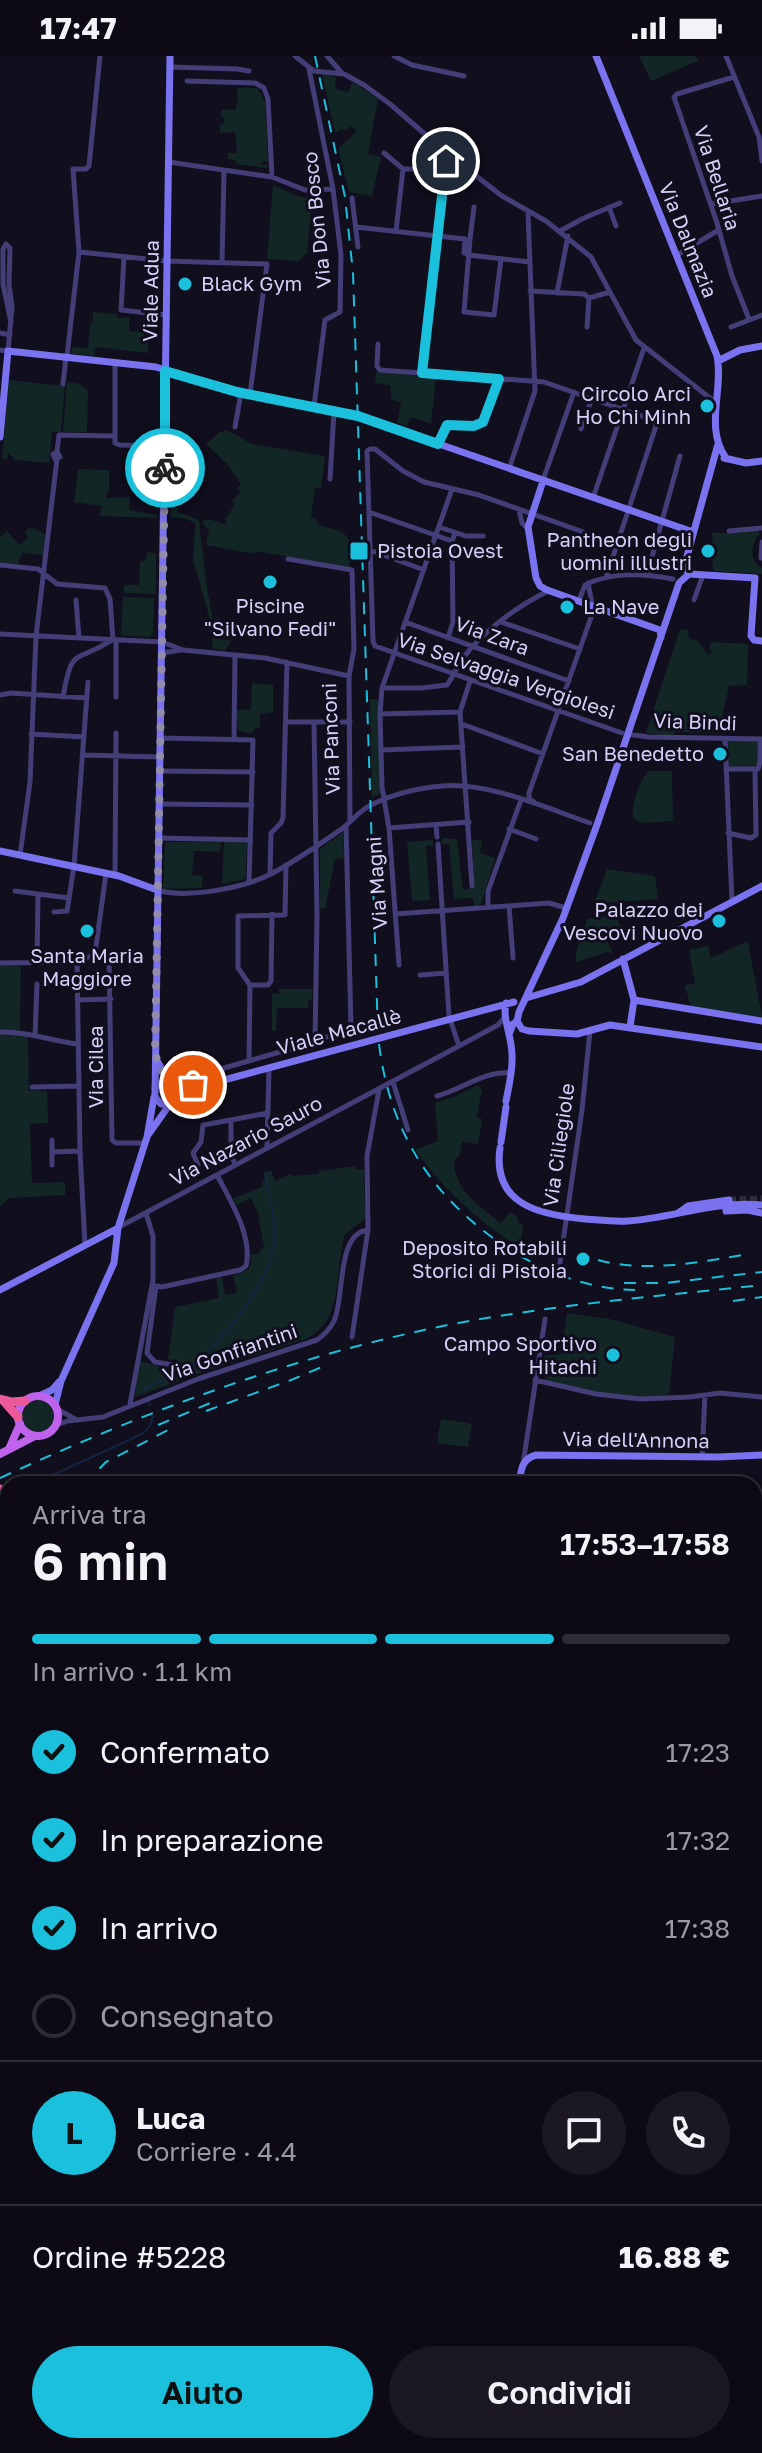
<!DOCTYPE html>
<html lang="it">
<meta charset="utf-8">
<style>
:root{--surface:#0d0a16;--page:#1b1823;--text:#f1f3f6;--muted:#9a9aa1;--line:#2d2b35;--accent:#1ac0dc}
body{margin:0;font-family:"Golos Text",sans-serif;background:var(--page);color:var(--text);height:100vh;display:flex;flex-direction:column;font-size:30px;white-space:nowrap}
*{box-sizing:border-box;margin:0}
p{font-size:26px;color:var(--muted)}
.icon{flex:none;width:44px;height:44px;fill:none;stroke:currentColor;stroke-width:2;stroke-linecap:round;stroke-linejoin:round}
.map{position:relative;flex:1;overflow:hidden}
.panel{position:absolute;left:0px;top:1420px;width:762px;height:978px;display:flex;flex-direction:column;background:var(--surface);border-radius:24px 24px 0 0;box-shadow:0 4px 12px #0003,0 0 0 2px var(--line)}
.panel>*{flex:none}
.pin{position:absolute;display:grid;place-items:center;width:68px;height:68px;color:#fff;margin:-34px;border:4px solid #fff;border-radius:50%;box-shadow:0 2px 8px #0007}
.courier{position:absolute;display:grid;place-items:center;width:80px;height:80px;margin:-40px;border:6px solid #1ac0dc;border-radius:50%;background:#fff;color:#222;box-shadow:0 2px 10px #0007}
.head em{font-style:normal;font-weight:600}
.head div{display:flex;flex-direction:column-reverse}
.head{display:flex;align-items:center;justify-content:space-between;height:136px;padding:0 32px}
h1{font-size:52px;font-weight:600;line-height:60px}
.bar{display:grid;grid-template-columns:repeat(4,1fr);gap:12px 8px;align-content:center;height:96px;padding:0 32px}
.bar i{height:10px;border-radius:6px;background:var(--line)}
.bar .selected{background:var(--accent)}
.bar p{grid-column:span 4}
.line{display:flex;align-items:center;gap:20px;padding:0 32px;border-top:2px solid var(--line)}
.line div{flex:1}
.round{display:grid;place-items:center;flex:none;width:84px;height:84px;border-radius:42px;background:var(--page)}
ol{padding:0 32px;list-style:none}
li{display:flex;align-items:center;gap:24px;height:88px}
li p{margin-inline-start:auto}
li .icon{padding:8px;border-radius:50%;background:var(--accent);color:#111;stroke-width:4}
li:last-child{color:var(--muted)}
li i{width:44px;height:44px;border:4px solid var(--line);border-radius:50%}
.button{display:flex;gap:16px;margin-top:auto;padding:16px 32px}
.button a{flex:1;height:92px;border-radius:48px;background:var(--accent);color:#111;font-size:32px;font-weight:600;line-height:92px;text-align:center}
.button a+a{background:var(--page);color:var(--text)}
.status{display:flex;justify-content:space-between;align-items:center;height:56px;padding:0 40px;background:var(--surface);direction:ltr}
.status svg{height:22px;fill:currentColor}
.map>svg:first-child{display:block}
.green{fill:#122626}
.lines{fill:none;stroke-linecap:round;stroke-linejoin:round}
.stream{stroke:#142441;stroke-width:2}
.secondary-tunnel{stroke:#2f2b3e;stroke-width:7;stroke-dasharray:7 3.5;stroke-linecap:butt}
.street{stroke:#433e77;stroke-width:5}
.secondary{stroke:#7a72ef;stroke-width:7}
.primary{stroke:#bf63ed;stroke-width:8}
.highway{stroke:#ec5999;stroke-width:9}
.rail{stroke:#1ac0dc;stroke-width:2;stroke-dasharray:12 10;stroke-linecap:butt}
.done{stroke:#918cac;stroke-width:8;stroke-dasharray:0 14.4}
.route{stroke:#1ac0dc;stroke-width:10}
.poi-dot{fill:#1ac0dc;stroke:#110e1d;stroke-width:3}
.labels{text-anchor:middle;stroke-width:6;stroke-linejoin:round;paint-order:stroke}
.street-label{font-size:20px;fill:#d6d0f9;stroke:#110e1d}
.poi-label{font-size:20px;fill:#d6d0f9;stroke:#110e1d;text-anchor:end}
</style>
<div class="status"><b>17:47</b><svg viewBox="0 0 49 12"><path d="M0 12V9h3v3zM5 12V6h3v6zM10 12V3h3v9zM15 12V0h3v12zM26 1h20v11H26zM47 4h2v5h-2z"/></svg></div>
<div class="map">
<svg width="762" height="2397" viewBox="0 0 762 2397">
<rect width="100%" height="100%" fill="#110e1d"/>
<!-- green -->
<path class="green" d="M639,0H696L698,5L651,25Z
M322,18L336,21L335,33L348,36L353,26L378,43L368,98L381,101L372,140L349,136L338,93L357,75L351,70L345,75L342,73L335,77Z
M237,32H258L265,46L268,106L262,105L261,109H268V112L236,108V105L228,103V97H236L237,90L235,76L220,77V68L224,69V61H221V53L235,54L238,44Z
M273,129L300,141L312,142L307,197L298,205L267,203Z
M93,256L117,258V262L129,261V275L144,276V279H148V297L95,291L94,300L71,297L72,291L88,292L90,267H93Z
M376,316L436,321L431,368L411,361L407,370L397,367L401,346L392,344L390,329L375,327Z
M9,324L65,330L61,376H52L49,407L15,404L8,396L7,404L2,403Z
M67,326L80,328L88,335L87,376H63Z
M227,374L252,388L325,400L321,432H315L311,461L315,462L320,470C351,476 352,480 349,511L261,496L248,497L206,489L209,473L204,470L203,465L208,463L225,468L227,465L225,464L235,448L232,445L240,436L238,432L241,428L228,409L206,388L220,376Z
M78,413L109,414V436L106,438V442L130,441L129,454L157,459V462L100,460L102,450L74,446Z
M171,450L179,451L177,456L199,464L206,526L216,582L232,585L225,594L213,593L211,567L193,503L195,468L188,463L171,461Z
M30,471L45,478L43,499L22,497L18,508L0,506V481L7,475L20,489L28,482L25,476Z
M756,474L760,477C751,489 748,503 762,512V518L713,515L712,477H739Z
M147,496L156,497V538L124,537V529H139L140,505H146Z
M123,541L154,542L153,577L150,581L121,579Z
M680,573L688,574L689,583L697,584L708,599L712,597L709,592L711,586L748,588L747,629L729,630L722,661L714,667L717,672L715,677L675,676L673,680L646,677Z
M252,627L273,629V656L260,658V672H255L251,678L238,674L236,654L251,653Z
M370,643H378L380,739L374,740L372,744Z
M727,685H757L758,707L752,712L727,711Z
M648,715H672L673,765L641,767L633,762C631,748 639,727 648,715Z
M343,776L344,802L335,803L325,853L320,852V793Z
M442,782L457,783L460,805L459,806L463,833L474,832L472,783L482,785L480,797L495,802L481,848L474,850L473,842L454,843L449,788H442Z
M433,784V789L426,790L430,844L412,845L407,786Z
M165,786H221L220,796L194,795L192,819L203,820L202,832L163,833Z
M224,786H247L246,819L244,823L222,828Z
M607,813L655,820L658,843L594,848Z
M615,858L620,869L624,870L605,880L613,897L607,896L576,906V896L587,863Z
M748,885L762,961L691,951L685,930L695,927L689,894L708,890L711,902Z
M0,910H21L20,975L0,974Z
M279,933H313L312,942L308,946V952H277L276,975H272V938H279Z
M0,977L28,980L29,1034L47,1035L48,1067L30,1068L32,1127L65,1126V1139L9,1142L0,1150Z
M478,1029L483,1035L481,1037L477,1061L482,1063L478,1088L462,1086L460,1099L455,1103C449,1128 482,1154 501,1167L511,1156L518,1162L519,1168H523L521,1192C478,1166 445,1135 415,1094L438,1085L435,1047L456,1040Z
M355,1110L356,1114L364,1113L365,1163L345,1178C334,1214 345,1264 306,1283L203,1316L135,1341L139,1304L173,1315L179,1312V1307L176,1303L168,1304L175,1251L219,1242L216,1222L222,1221L225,1239L237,1237L233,1219L248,1214L251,1208L250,1199L260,1197V1193L264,1192L258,1157L251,1142L237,1149L233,1143L263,1130L262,1125L265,1123L264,1117L271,1114L275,1125L291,1118L292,1120L318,1118L320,1115Z
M567,1257L610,1263L675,1281L669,1338C638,1348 578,1332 546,1324L542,1316L544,1300L561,1298Z
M22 1360a16 16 0 1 1 32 0a16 16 0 1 1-32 0Z
M441,1363L472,1368L468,1391L437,1387Z
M754,1684L762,1687V1847L754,1867Z"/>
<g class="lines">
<!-- stream -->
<path class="stream" d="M146,1336L147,1331C160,1326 174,1321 186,1313C221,1288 271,1228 274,1184C276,1163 269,1138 265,1117
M149,1346L150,1349
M33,1428L142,1378L150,1370L153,1360
M0,1870L8,1884
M754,1875L762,1856
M754,2216L762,2222
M262,2397L264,2390"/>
<!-- secondary-tunnel -->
<path class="secondary-tunnel" d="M729,1144L762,1143"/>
<!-- street -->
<path class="street" d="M295,0L314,15L344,18L364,29L390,48L448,98L502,140L546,165L591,201L636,284L715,346
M327,0L342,17
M394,0L412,9L464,20
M726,0L759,81L762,105
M170,11L237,13L249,15
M309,13L333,133L341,199L340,256L325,264L314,350
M734,21L677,38L674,41L717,167L732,220L749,263
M187,25L255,27L264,32L268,43L272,121
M384,97L403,113L396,175
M169,106L272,121L305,134L333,133
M403,113H438
M352,142L358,191
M711,148L762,140
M609,151L616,170
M356,171L465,183
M560,175L584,162L620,147
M465,183L464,197L469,199
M470,183L464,256L494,259L501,203
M470,183L474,151
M79,196L167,205L267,208L250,338
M469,199L530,206
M677,199L717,175
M124,201L121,254L166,259
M222,207L224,115
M530,235L584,238L589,242L610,236
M557,237L568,180
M587,271L589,242
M731,271L762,259
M0,277L10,279
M378,288L377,310L380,314L544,326L656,365V370L606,522
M0,294L8,295L12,251L9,228L10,192L6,188L3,193V228L11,267
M67,300L79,196L73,113H86L89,110L100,0
M115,306V387L120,389L165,390
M422,317L448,98
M63,328L66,301
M235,371L241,337
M581,373L592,342
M438,388L447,369L474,370L483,366L499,323
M57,396L59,379L115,380
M57,396L60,401L55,403L53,398Z
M509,413L535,335L528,157
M330,423L334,355
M543,424L574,336
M593,442L644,292
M519,454L522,467L528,473
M369,456L452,485
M439,471L466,480H483
M729,475L762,472
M617,488L479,439L424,426L403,415L375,393H370L367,395L373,585L375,590L622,677
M370,494L424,514
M761,502L762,486
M288,503L352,514L354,593L349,620L350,765
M0,509L38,513L57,528L105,532L110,543L113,584
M647,519L680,400
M588,527L592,548
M76,544L79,582
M579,544L585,529C612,515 644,518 673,523
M694,544L703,519
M405,566L569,625
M501,566L580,593
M0,578L162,586L183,594L265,602L349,620
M448,582L453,566L452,485L455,477
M162,597L181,594
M470,625L460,656L472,830
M382,632H421L447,629C453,621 457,610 463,602C484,574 518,550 548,535
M0,639L11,637L87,642
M63,641C72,589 75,608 112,584
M116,641V584
M380,658L460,656
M286,666H350
M314,666L317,859L315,986
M462,668L543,698
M31,678L84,681
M627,678L648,681L762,683
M161,682L253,684L249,826
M234,682L235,599
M725,683L732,845
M381,694L463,691
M82,699L160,701
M726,713H758L760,706V683
M160,715L253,716
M534,746L529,743V737L595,550
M159,748L252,749
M436,769L437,781
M389,772L469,766
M509,773L536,783
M728,777L751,782L756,779L755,714
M158,782L251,784
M438,788L449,960L459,990
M20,799L30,726L36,580L57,403
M270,817L271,777L281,767L283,762L287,606
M115,819L116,677
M157,834C186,843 244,832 271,818C296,805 320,788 343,772C353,764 360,754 371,749C393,738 419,732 442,730C489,726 546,752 590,767
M15,835L38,838
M509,850L513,902
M488,851V835L521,744
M54,856L67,855L69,842
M395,858L549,847L566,852
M95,898L106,817
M37,906L38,838L69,842L74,810L88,626
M77,906L80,1095L85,1189
M0,907L77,906L95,898L109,903L112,1084L116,1087H145
M399,909L389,772L382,731L380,658L382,632L452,433
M420,919L446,917
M250,929L238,912V860L285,859L286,809
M77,944L111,943
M0,976C27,975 51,985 78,988
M35,980L37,928
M249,1005L250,929H268L271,925L272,858
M393,1026L408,1074
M209,1028L224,1012L315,986L351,971L346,770
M32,1031L79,1030
M437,1040C461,1034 485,1014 511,1017
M52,1084V1109
M267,1091L269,1012
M52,1096L80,1095
M198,1109L193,1097L201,1086L203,1069L231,1064
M235,1109L231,1097V1064L268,1057
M119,1171L459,990L498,969L504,962
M560,1207L582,1054L590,975
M152,1229L162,1231L240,1214L246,1210C253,1180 230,1144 217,1119
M156,1230L147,1297L155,1306L173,1309
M352,1281L368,1174L367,1100L379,1034
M535,1324L596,1338L640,1343L690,1341L720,1337L762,1341
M130,1348L153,1224V1180L146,1157
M57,1353L75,1363
M56,1369L68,1365L103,1361L198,1323L317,1284C324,1279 330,1273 334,1265C345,1241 336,1177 368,1174
M702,1401L705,1339
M523,1408L545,1263
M0,2053L8,2058
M754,2264L762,2266
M684,2390L695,2397
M266,2397L268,2390"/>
<!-- secondary -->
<path class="secondary" d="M170,0L155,1041L161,1048C177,1049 193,1032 209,1028L514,946
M596,0L717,300C724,333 704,372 726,402
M718,305L740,294L762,290
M0,381L8,295L156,311L237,336L358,360L693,476
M724,402L746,407L762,405
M543,425L528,471L536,522L540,530L547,534L660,574L661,581
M689,518L684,511L718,388
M689,518L755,522L751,580L754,584L762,585
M0,795L119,820L157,834
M623,903L634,944L630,971
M526,942L581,926L762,830
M634,944L762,965
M506,947C502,963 512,980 512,999C513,1014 509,1030 506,1045
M517,965L522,973L529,975L577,978L610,969L762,991
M510,976L513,968L517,965L519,956L563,862L598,766L679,527L689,518
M156,1003L169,1025
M155,1032C165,1020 185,1028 200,1030
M148,1079L170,1048
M501,1086L506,1051
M500,1092C492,1149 540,1159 585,1163C599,1164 614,1166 628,1165C672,1162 717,1144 762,1149
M726,1155L747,1154L762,1157
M678,1157L688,1150L729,1144
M0,1234L118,1172
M39,1340L52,1334L59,1326
M55,1349L61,1325L114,1207L118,1172L147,1081L154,1041
M519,1428C521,1415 521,1403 536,1399L718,1401L762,1399"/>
<!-- primary -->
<path class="primary" d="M18 1360a20 20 0 1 1 40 0a20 20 0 1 1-40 0Z
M9,1393L20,1368
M0,1398L35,1380"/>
<!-- highway -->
<path class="highway" d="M0,1343L12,1346L25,1345
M3,1344L18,1361
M0,1433L8,1445
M754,1631L762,1620
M754,1664H762
M754,1678L762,1680
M754,2082L762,2069
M754,2135L762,2136
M762,2148L758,2185L762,2203
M0,2194L8,2193
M0,2201L8,2200"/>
<!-- rail -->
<path class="rail" d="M315,0L345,141L353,217L378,978
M379,988C390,1076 431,1140 503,1189C543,1216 587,1233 635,1234
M598,1204C646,1217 700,1206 749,1198
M624,1227H665L762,1216
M733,1245L762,1241
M206,1355L291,1324L329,1308
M158,1369L215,1345
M0,1422C144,1356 293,1300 448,1269C552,1249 657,1240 762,1229
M84,1428L106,1406L174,1371"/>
</g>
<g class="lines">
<!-- done -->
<path class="done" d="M165,412L155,998L160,1012L169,1025L193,1029"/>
<!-- route -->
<path class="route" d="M165,412V315L237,336L358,360L438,388L447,369L474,370L483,366L499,323L422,317L446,105"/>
</g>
<!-- markers -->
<g class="poi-dot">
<circle cx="185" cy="228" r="8"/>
<circle cx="707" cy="350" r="8"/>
<rect x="349" y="485" width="20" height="20" rx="4"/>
<circle cx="708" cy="495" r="8"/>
<circle cx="270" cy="526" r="8"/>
<circle cx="567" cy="551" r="8"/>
<circle cx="720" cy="698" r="8"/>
<circle cx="719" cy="865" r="8"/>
<circle cx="87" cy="875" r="8"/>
<circle cx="583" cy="1203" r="8"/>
<circle cx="613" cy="1299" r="8"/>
</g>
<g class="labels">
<!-- street labels -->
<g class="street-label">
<text transform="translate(717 122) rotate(72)" y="7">Via Bellaria</text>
<text transform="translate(317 164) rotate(-96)" y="7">Via Don Bosco</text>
<text transform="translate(688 184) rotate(68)" y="7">Via Dalmazia</text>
<text transform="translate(151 235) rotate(-89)" y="7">Viale Adua</text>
<text transform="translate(492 580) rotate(20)" y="7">Via Zara</text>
<text transform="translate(506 620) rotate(19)" y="7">Via Selvaggia Vergiolesi</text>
<text transform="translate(695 666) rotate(2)" y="7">Via Bindi</text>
<text transform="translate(331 683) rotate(-92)" y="7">Via Panconi</text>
<text transform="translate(377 827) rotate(-94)" y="7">Via Magni</text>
<text transform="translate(339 976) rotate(-15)" y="7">Viale Macallè</text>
<text transform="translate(96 1011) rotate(-90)" y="7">Via Cilea</text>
<text transform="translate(246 1085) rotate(-28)" y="7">Via Nazario Sauro</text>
<text transform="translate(559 1089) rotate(-82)" y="7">Via Ciliegiole</text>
<text transform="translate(230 1297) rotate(-19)" y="7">Via Gonfiantini</text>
<text transform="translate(636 1384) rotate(1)" y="7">Via dell'Annona</text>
</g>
<!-- poi labels -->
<g class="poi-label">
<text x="201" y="235" text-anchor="start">Black Gym</text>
<text x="691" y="345">Circolo Arci<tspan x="691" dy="23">Ho Chi Minh</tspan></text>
<text x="692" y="491">Pantheon degli<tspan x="692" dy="23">uomini illustri</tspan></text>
<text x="377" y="502" text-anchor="start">Pistoia Ovest</text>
<text x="270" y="557" text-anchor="middle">Piscine<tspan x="270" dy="23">"Silvano Fedi"</tspan></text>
<text x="583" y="558" text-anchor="start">La Nave</text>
<text x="704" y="705">San Benedetto</text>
<text x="703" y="861">Palazzo dei<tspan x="703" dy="23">Vescovi Nuovo</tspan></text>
<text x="87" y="907" text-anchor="middle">Santa Maria<tspan x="87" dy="23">Maggiore</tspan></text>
<text x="567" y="1199">Deposito Rotabili<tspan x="567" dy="23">Storici di Pistoia</tspan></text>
<text x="597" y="1295">Campo Sportivo<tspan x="597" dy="23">Hitachi</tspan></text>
</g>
</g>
</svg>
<div class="pin" style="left:193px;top:1029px;background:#ea580c"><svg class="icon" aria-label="bag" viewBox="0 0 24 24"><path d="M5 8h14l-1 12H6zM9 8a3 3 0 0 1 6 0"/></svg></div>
<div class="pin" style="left:446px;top:105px;background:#1f2937"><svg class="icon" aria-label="home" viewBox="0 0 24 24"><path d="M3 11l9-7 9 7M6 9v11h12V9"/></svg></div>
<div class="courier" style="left:165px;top:412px"><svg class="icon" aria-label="bike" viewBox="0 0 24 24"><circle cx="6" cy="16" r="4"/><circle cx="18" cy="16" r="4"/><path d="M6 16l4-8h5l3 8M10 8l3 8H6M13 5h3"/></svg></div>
<section class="panel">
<div class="head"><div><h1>6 min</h1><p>Arriva tra</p></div><em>17:53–17:58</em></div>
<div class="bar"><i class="selected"></i><i class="selected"></i><i class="selected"></i><i></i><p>In arrivo · 1.1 km</p></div>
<ol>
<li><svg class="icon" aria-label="check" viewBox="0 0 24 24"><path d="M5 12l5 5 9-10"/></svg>Confermato<p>17:23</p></li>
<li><svg class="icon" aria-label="check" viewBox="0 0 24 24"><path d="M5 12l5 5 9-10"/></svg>In preparazione<p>17:32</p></li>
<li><svg class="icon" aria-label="check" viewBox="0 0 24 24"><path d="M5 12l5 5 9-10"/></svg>In arrivo<p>17:38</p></li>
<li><i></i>Consegnato</li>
</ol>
<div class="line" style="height:144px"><b class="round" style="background:var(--accent);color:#111">L</b><div><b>Luca</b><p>Corriere · 4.4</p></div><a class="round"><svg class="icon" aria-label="chat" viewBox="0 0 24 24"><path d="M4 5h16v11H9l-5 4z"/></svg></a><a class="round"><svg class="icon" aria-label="phone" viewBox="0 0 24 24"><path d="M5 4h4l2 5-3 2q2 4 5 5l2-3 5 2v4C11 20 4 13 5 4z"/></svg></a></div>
<div class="line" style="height:104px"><div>Ordine #5228</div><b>16.88 €</b></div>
<div class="button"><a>Aiuto</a><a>Condividi</a></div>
</section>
</div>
